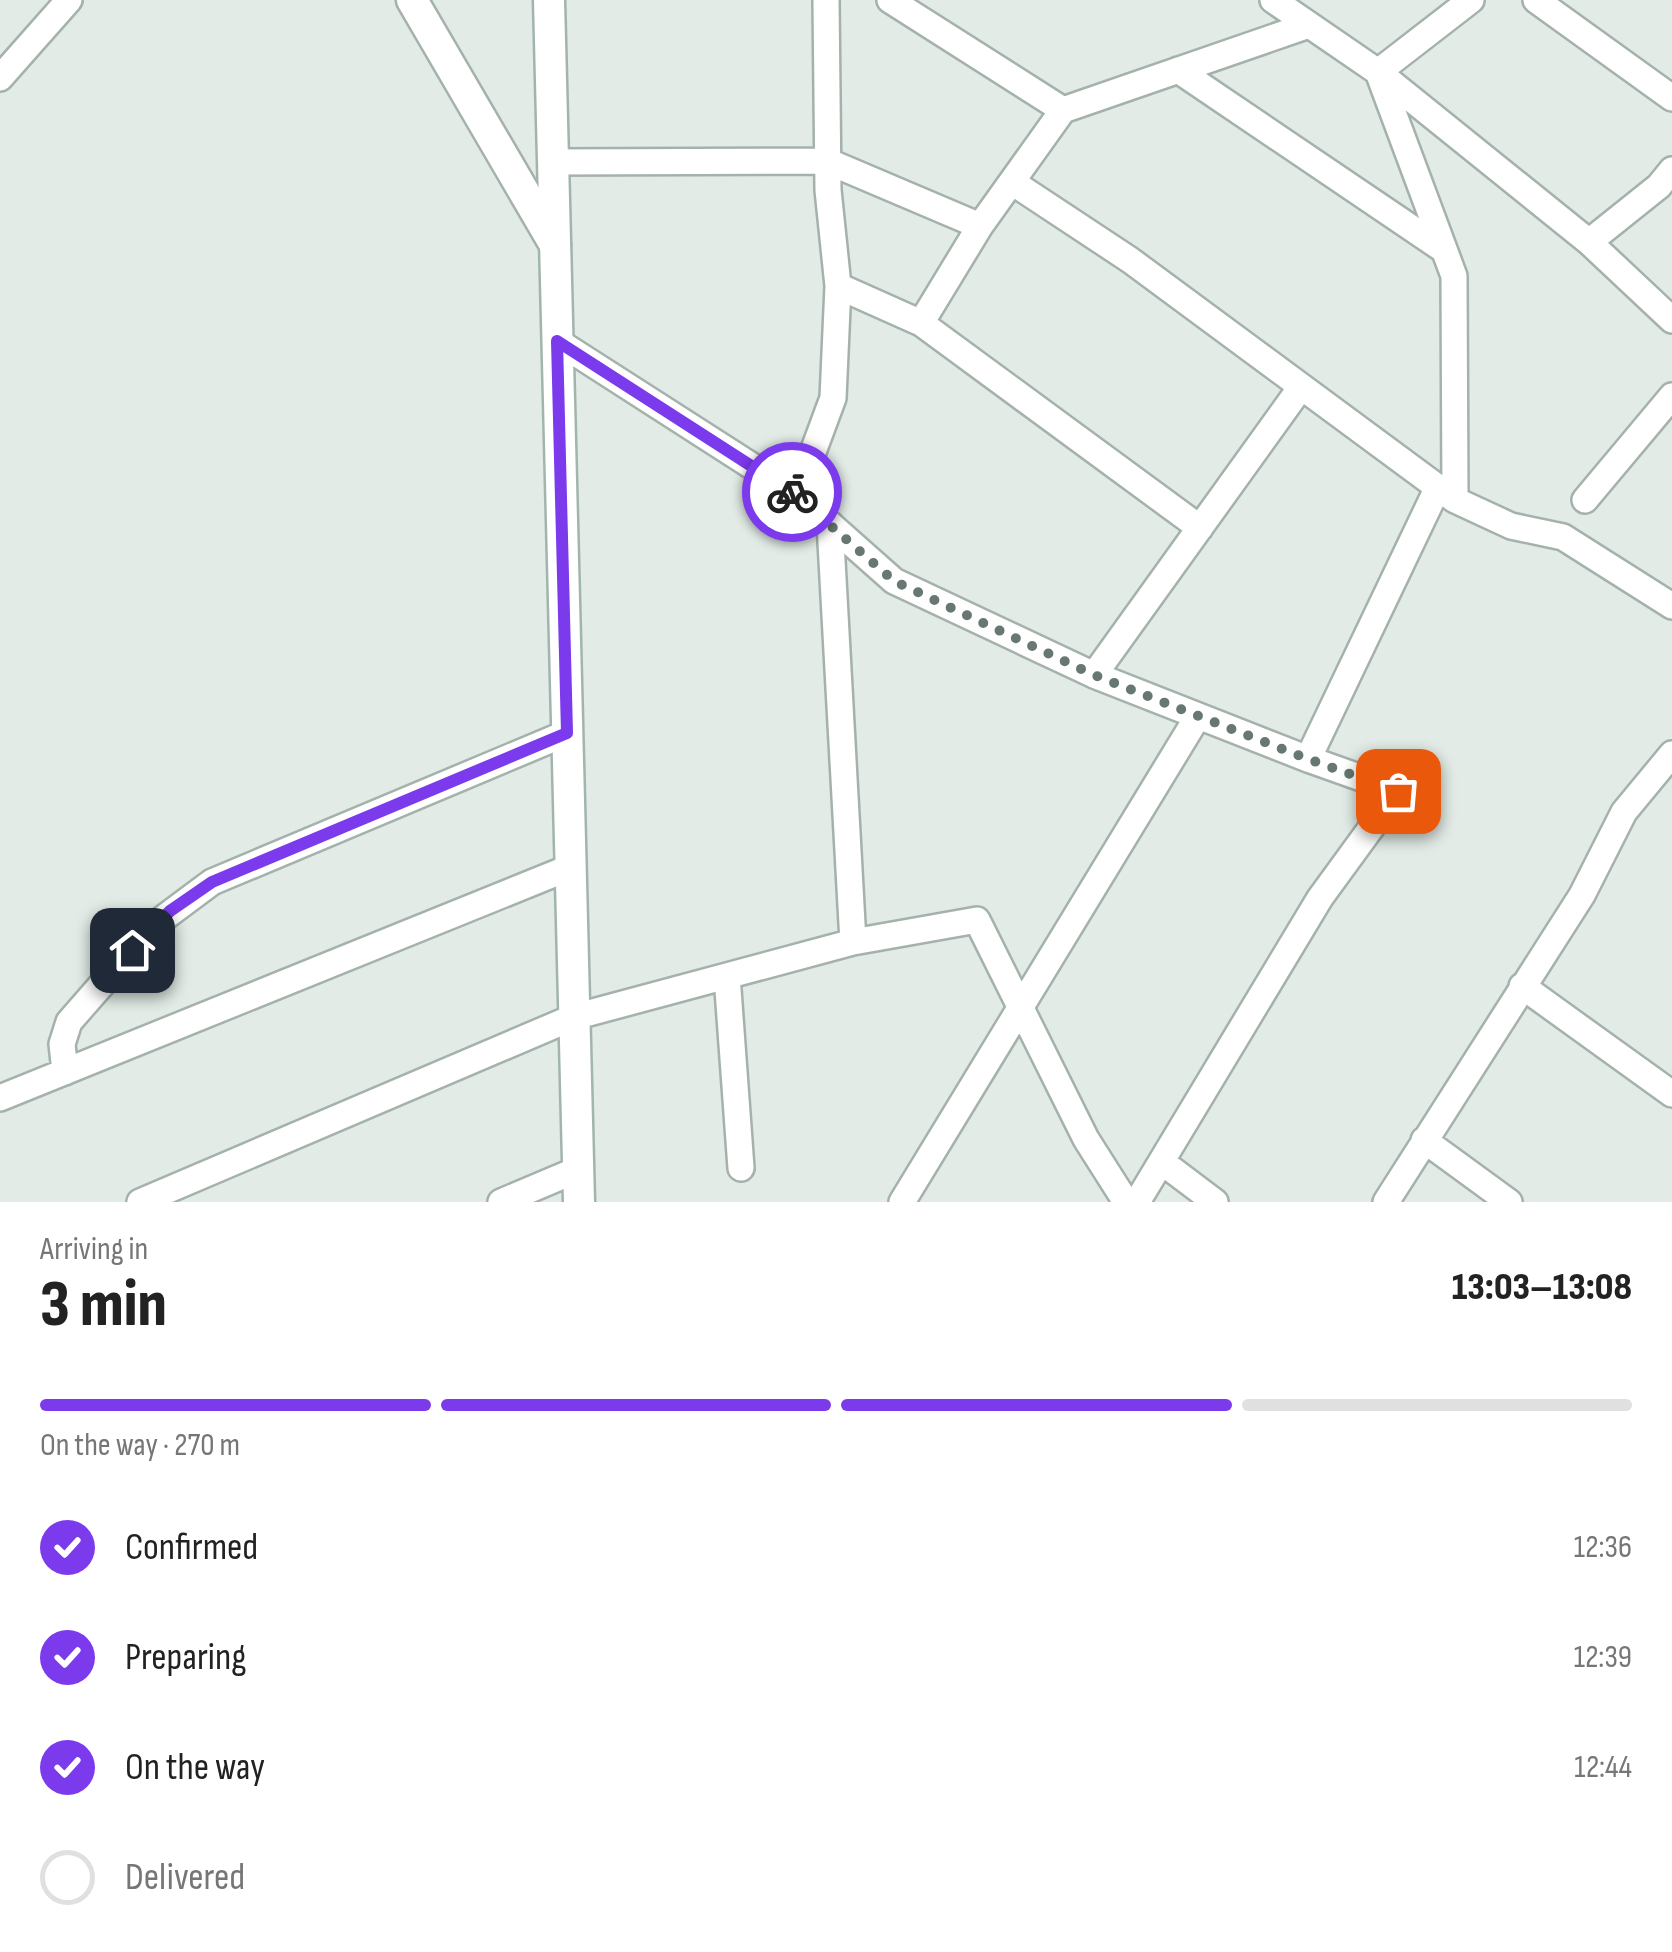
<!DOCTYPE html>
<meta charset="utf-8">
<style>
:root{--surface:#fff;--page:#f6f6f6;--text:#222;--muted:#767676;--line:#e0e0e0;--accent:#7c3aed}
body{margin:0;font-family:"Sofia Sans Condensed",sans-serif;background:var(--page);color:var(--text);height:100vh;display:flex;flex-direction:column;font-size:38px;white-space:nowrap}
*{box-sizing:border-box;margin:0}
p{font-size:32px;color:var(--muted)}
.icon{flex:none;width:55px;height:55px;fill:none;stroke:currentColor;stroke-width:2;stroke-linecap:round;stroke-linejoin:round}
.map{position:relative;height:1202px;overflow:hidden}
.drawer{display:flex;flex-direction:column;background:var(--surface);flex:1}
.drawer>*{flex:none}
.pin{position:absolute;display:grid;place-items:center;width:85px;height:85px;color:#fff;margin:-42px;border-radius:20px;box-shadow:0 5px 15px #0006}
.courier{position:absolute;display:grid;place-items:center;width:100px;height:100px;margin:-50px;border:8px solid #7c3aed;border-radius:50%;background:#fff;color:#222;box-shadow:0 2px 12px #0007}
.head em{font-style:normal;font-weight:800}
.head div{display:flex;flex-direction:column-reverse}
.head{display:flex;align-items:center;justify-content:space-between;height:170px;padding:0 40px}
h1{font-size:65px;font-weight:800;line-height:75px}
.bar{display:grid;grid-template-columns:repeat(4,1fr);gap:15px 10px;align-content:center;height:120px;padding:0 40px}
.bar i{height:12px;border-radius:8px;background:var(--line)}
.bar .selected{background:var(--accent)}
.bar p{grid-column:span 4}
ol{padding:0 40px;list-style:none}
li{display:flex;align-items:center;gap:30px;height:110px}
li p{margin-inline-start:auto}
li .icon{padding:10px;border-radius:50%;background:var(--accent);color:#fff;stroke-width:4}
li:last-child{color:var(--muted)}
li i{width:55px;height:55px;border:5px solid var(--line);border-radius:50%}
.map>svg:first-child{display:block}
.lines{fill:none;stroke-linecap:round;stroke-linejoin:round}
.minor-casing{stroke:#a5b2ac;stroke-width:30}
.tertiary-casing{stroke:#a5b2ac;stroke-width:35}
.secondary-casing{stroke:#a2b5ad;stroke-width:35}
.minor{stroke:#fff;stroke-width:25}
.tertiary{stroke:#fff;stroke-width:30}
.secondary{stroke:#fff;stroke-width:30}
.done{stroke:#667871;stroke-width:10;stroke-dasharray:0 18}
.route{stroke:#7c3aed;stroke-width:12}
</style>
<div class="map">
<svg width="1672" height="1202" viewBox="0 0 1672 1202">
<rect width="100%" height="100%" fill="#e2ebe6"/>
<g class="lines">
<defs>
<path id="minor" d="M890,0L1063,110
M1273,0L1378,72L1471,0
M1536,0L1672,98
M1178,70L1444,250
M0,78L69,0
M553,162L827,161L980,226L1063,110L1309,25
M1012,182L1130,260L1455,500L1454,276L1378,72L1589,242L1659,186L1672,170
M1589,242L1672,320
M838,286L921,323L1200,528
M921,323L980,226
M557,341L797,495L833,398L838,286L828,190L826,0
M797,495L894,581L1094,675L1301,387
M1455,500L1511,526L1563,537L1672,606
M1585,500L1672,396
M830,524L853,942L977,920L1086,1139L1126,1202
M1094,675L1308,759
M727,976L741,1168
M1522,986L1672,1094
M65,1072L62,1044L69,1022L153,926L212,882L567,733
M0,1098L571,867
M1424,1140L1509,1202
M1162,1162L1215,1202
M140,1202L574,1017L853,942
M501,1202L579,1169
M902,1202L1198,716
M1137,1202L1320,898L1398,791L1308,759L1438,487
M1386,1202L1582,895L1624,812L1672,754"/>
<path id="tertiary" d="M412,0L555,245"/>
<path id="secondary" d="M549,0L579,1202"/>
</defs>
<!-- minor casing -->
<use href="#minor" class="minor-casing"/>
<!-- tertiary casing -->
<use href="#tertiary" class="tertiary-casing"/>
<!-- secondary casing -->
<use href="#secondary" class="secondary-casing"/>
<!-- minor -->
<use href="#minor" class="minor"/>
<!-- tertiary -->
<use href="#tertiary" class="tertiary"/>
<!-- secondary -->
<use href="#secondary" class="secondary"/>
</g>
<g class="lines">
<!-- done -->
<path class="done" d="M792,492L894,581L1094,675L1308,759L1398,791"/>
<!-- route -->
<path class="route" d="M132,950L170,911L212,882L567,733L557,341L792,492"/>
</g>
</svg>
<div class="pin" style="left:1398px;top:791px;background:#ea580c"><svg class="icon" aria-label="bag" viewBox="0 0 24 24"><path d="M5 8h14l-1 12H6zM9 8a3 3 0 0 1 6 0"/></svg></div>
<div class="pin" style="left:132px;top:950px;background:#1f2937"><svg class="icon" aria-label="home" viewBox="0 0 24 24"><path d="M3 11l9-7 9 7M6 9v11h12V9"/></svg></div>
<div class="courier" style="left:792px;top:492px"><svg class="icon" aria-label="bike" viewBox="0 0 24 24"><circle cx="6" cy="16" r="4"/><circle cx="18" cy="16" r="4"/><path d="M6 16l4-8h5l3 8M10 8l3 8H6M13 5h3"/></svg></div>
</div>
<section class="drawer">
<div class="head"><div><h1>3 min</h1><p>Arriving in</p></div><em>13:03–13:08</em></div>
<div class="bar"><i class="selected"></i><i class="selected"></i><i class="selected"></i><i></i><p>On the way · 270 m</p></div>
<ol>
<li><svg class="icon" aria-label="check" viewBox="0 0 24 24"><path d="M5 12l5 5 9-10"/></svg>Confirmed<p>12:36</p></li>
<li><svg class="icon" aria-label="check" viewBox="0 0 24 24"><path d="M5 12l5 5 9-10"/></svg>Preparing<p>12:39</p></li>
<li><svg class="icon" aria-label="check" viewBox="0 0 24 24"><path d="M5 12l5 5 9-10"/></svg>On the way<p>12:44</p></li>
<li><i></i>Delivered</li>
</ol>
</section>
